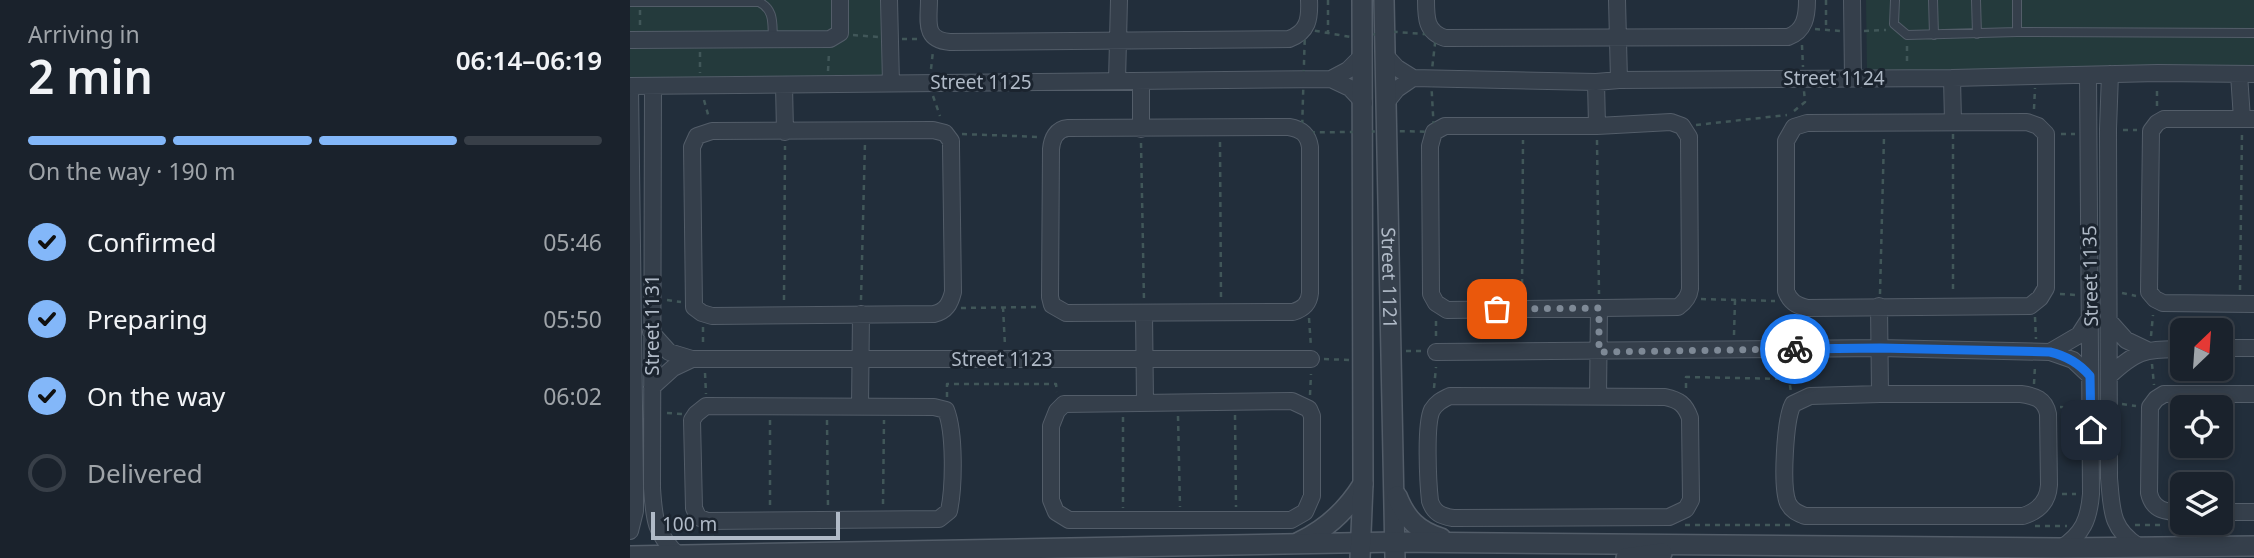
<!DOCTYPE html>
<meta charset="utf-8">
<style>
:root{--surface:#1a222c;--page:#232a34;--text:#f1f3f6;--muted:#9fa4a9;--line:#383f48;--accent:#83b7f9}
body{margin:0;font-family:"Noto Sans",sans-serif;background:var(--page);color:var(--text);height:100vh;display:flex;flex-direction:column;font-size:26px;white-space:nowrap}
*{box-sizing:border-box;margin:0}
p{font-size:23px;color:var(--muted)}
.icon{flex:none;width:38px;height:38px;fill:none;stroke:currentColor;stroke-width:2;stroke-linecap:round;stroke-linejoin:round}
.map{position:relative;flex:1;overflow:hidden}
.panel{display:flex;flex-direction:column;background:var(--surface);width:630px}
.panel>*{flex:none}
.needle{width:46px;rotate:25deg}
.fabs{position:absolute;left:1540px;top:318px;display:grid;gap:14px}
.fabs a{display:grid;place-items:center;width:63px;height:63px;border-radius:10px;background:var(--surface);box-shadow:0 4px 10px #0003,0 0 0 2px var(--line);font-size:35px}
.scale{position:absolute;left:21px;bottom:18px;width:189px;box-sizing:border-box;padding-left:7px;border:4px solid #b0bac7;border-top:0;font-size:19px;line-height:24px;white-space:nowrap;color:#b0bac7;-webkit-text-stroke:5px #1b242f;paint-order:stroke}
.pin{position:absolute;display:grid;place-items:center;width:60px;height:60px;color:#fff;margin:-30px;border-radius:14px;box-shadow:0 4px 10px #0006}
.courier{position:absolute;display:grid;place-items:center;width:70px;height:70px;margin:-35px;border:5px solid #1a73e8;border-radius:50%;background:#fff;color:#222;box-shadow:0 2px 9px #0007}
.summary em{font-style:normal;font-weight:600}
.summary div{display:flex;flex-direction:column-reverse}
.summary{display:flex;align-items:center;justify-content:space-between;height:119px;padding:0 28px}
h1{font-size:46px;font-weight:600;line-height:52px}
.bar{display:grid;grid-template-columns:repeat(4,1fr);gap:10px 7px;align-content:center;height:84px;padding:0 28px}
.bar i{height:9px;border-radius:5px;background:var(--line)}
.bar .active{background:var(--accent)}
.bar p{grid-column:span 4}
ol{padding:0 28px;list-style:none}
li{display:flex;align-items:center;gap:21px;height:77px}
li p{margin-inline-start:auto}
li .icon{padding:7px;border-radius:50%;background:var(--accent);color:#111;stroke-width:4}
li:last-child{color:var(--muted)}
li i{width:38px;height:38px;border:4px solid var(--line);border-radius:50%}
main{display:flex;flex:1;min-height:0}
.map>svg:first-child{display:block}
.green{fill:#243a3c}
.lines{fill:none;stroke-linecap:round;stroke-linejoin:round}
.service-casing{stroke:#535d69;stroke-width:10}
.minor-casing{stroke:#535d69;stroke-width:18}
.tertiary-casing{stroke:#535d69;stroke-width:22}
.path{stroke:#415759;stroke-width:2.5;stroke-dasharray:5 5;stroke-linecap:butt}
.service{stroke:#353f4b;stroke-width:8}
.minor{stroke:#353f4b;stroke-width:16}
.tertiary{stroke:#353f4b;stroke-width:19}
.done{stroke:#7e8996;stroke-width:7;stroke-dasharray:0 12.6}
.route{stroke:#1a73e8;stroke-width:9}
.labels{text-anchor:middle;stroke-width:6;stroke-linejoin:round;paint-order:stroke}
.street-label{font-size:19px;fill:#b0bac7;stroke:#1b242f}
</style>
<main>
<section class="panel">
<div class="summary"><div><h1>2 min</h1><p>Arriving in</p></div><em>06:14–06:19</em></div>
<div class="bar"><i class="active"></i><i class="active"></i><i class="active"></i><i></i><p>On the way · 190 m</p></div>
<ol>
<li><svg class="icon" aria-label="check" viewBox="0 0 24 24"><path d="M5 12l5 5 9-10"/></svg>Confirmed<p>05:46</p></li>
<li><svg class="icon" aria-label="check" viewBox="0 0 24 24"><path d="M5 12l5 5 9-10"/></svg>Preparing<p>05:50</p></li>
<li><svg class="icon" aria-label="check" viewBox="0 0 24 24"><path d="M5 12l5 5 9-10"/></svg>On the way<p>06:02</p></li>
<li><i></i>Delivered</li>
</ol>
</section>
<div class="map">
<svg width="1624" height="558" viewBox="0 0 1624 558">
<rect width="100%" height="100%" fill="#222e3b"/>
<!-- green -->
<path class="green" d="M0,0H259L261,83L0,77Z
M1236,0H1624V71H1237Z"/>
<g class="lines">
<defs>
<path id="service" d="M1265,0L1264,24L1277,35L1387,32L1624,33
M1303,0L1304,35
M1346,0L1347,34
M1387,0V32
M0,2H129C145,10 142,24 143,39"/>
<path id="minor" d="M259,0L261,83
M299,0C299,21 293,40 320,42L659,39C678,32 680,19 679,0
M796,0C796,18 796,32 815,38L1158,37C1175,31 1177,16 1177,0
M987,0L989,80
M1222,0L1223,78
M0,40L200,39L210,33V0
M754,54L767,68L783,78L966,82L989,80L1322,78L1528,73L1624,74
M1480,74L1478,129L1479,478C1482,509 1480,528 1508,546
M1609,74L1612,119
M1322,78L1323,122
M701,79L718,70L733,55
M487,81L489,0
M966,82L967,126
M154,85L155,132
M0,86L701,79L720,88L734,103
M23,86L22,488C24,519 25,534 49,556
M755,104L767,89L783,78
M1624,119H1534L1527,123L1521,131L1519,292L1525,299L1533,303L1624,304
M1041,122L1052,126L1059,137L1060,289C1059,297 1055,302 1048,307L817,310L806,303L801,294L800,146L804,132L815,126H967Z
M1397,122L1408,126L1416,134V288L1410,298L1400,306L1177,308C1166,305 1160,302 1156,291V141L1164,127L1177,123Z
M659,127C671,129 678,134 680,147V293C679,304 673,309 663,312L436,313L422,305L420,297L421,149C422,139 426,129 438,128Z
M511,129V82
M303,130L315,133L321,141V147L323,292C320,304 316,311 304,314L82,316L72,313L64,307L62,147L67,136L82,131Z
M1249,306L1250,394
M514,313L515,402
M1479,321L1496,340L1517,350
M21,332L39,352L62,359H681
M1591,348H1624
M806,352L1250,348L1420,352L1443,360L1460,376
M1420,352L1449,335L1460,318
M1479,376C1508,349 1514,350 1552,349
M22,387L43,368L62,359
M1250,394H1391C1405,396 1415,399 1418,414L1419,485C1418,501 1409,511 1393,516H1175C1168,513 1162,511 1158,503C1151,487 1155,419 1163,404L1180,396Z
M820,396L1035,397C1049,400 1055,404 1060,418L1061,500L1056,509L1039,517L823,518C811,516 804,513 800,501C798,483 795,424 802,410C807,402 812,400 820,396Z
M968,396L969,308
M662,401L679,409L682,416V496L675,512L661,520H439L426,512L421,500V426L427,411L434,404Z
M76,406L304,407L316,410C325,433 324,487 319,511L309,519L77,521L68,517L64,508L62,420L66,414Z
M230,406L231,314
M1552,512C1536,512 1523,511 1519,493L1520,407L1526,399L1534,394H1624
M1591,512H1624
M0,531L5,511V486L0,86
M1431,548C1453,534 1459,519 1461,494L1458,75"/>
<g id="tertiary">
<path id="s1" d="M754,0L765,558"/>
<path d="M767,496C776,519 788,531 811,538"/>
<path d="M669,542C697,529 717,510 733,484"/>
<path d="M0,556L765,542L1431,548L1624,546"/>
<path d="M730,558L733,484L732,0"/>
<path d="M996,558L1032,553"/>
</g>
</defs>
<!-- service casing -->
<use href="#service" class="service-casing"/>
<!-- minor casing -->
<use href="#minor" class="minor-casing"/>
<!-- tertiary casing -->
<use href="#tertiary" class="tertiary-casing"/>
<!-- path -->
<path class="path" d="M698,0V32
M1196,0V30
M10,10V25
M675,29L732,39L754,31L806,35L801,78L804,132C760,130 716,133 672,132Z
M1185,29L1210,31
M1234,31L1256,30
M223,35L248,37
M272,39H290
M1172,45L1173,67
M1277,46V64
M70,52V73
M301,69L303,51
M198,71L199,53
M303,96L310,116
M74,100L79,118
M1527,106V88
M1404,109L1405,88
M1164,111L1175,102L1174,91
M1066,125L1157,115
M1493,130H1507
M332,134L410,137
M1323,134V292
M1431,134H1445
M967,140L969,294
M590,142L591,300
M511,143L514,301
M1610,290L1612,132
M1492,293L1506,296
M892,294L893,140
M1250,294L1254,137
M1430,294L1447,295
M1071,299L1145,301
M37,300L51,302
M154,300L155,146
M231,300L235,142
M373,307L375,346
M331,308L408,307
M1405,317L1406,339
M679,318L681,347
M806,321V339
M73,327V345
M1104,335L1105,300
M1521,336L1523,315
M776,351H793
M694,359L719,360
M1522,364L1524,385
M75,373L76,394
M1404,384L1405,366
M804,388L806,367
M1056,388V377L1159,379L1161,392
M680,395L681,374
M317,397V384H426L427,392
M1492,404L1506,406
M1430,407L1448,408
M37,413L52,414
M605,415L606,507
M548,416L550,507
M493,417V508
M140,420V508
M197,420L198,507
M1432,494H1446
M253,504L254,420
M1055,525H1161
M1505,525H1533
M1557,525H1586
M1405,526H1437
M49,538L85,537"/>
<!-- service -->
<use href="#service" class="service"/>
<!-- minor -->
<use href="#minor" class="minor"/>
<!-- tertiary -->
<use href="#tertiary" class="tertiary"/>
</g>
<g class="lines">
<!-- done -->
<path class="done" d="M867,309L969,308V352L1165,349"/>
<!-- route -->
<path class="route" d="M1165,349L1250,348L1420,352C1437,356 1449,363 1460,376L1461,430"/>
</g>
<g class="labels">
<!-- street labels -->
<g class="street-label">
<text x="1204" y="85">Street 1124</text>
<text x="351" y="89">Street 1125</text>
<text transform="translate(1460 276) rotate(-91)" y="7">Street 1135</text>
<text dy="7" stroke="none"><textPath href="#s1" startOffset="278">Street 1121</textPath></text>
<text transform="translate(22 325) rotate(-90)" y="7">Street 1131</text>
<text x="372" y="366">Street 1123</text>
</g>
</g>
</svg>
<div class="fabs">
<a><svg class="needle" viewBox="-14 -14 28 28"><path d="M0-13l5 13h-10z" fill="#e53935"/><path d="M0 13l5-13h-10z" fill="#9fa4a9"/></svg></a>
<a><svg class="icon" aria-label="locate" viewBox="0 0 24 24"><circle cx="12" cy="12" r="6"/><path d="M12 2v4M12 18v4M2 12h4M18 12h4"/></svg></a>
<a><svg class="icon" aria-label="layers" viewBox="0 0 24 24"><path d="M12 4l9 5-9 5-9-5zM3 14l9 5 9-5"/></svg></a>
</div>
<div class="scale">100 m</div>
<div class="pin" style="left:867px;top:309px;background:#ea580c"><svg class="icon" aria-label="bag" viewBox="0 0 24 24"><path d="M5 8h14l-1 12H6zM9 8a3 3 0 0 1 6 0"/></svg></div>
<div class="pin" style="left:1461px;top:430px;background:#1f2937"><svg class="icon" aria-label="home" viewBox="0 0 24 24"><path d="M3 11l9-7 9 7M6 9v11h12V9"/></svg></div>
<div class="courier" style="left:1165px;top:349px"><svg class="icon" aria-label="bike" viewBox="0 0 24 24"><circle cx="6" cy="16" r="4"/><circle cx="18" cy="16" r="4"/><path d="M6 16l4-8h5l3 8M10 8l3 8H6M13 5h3"/></svg></div>
</div>
</main>
